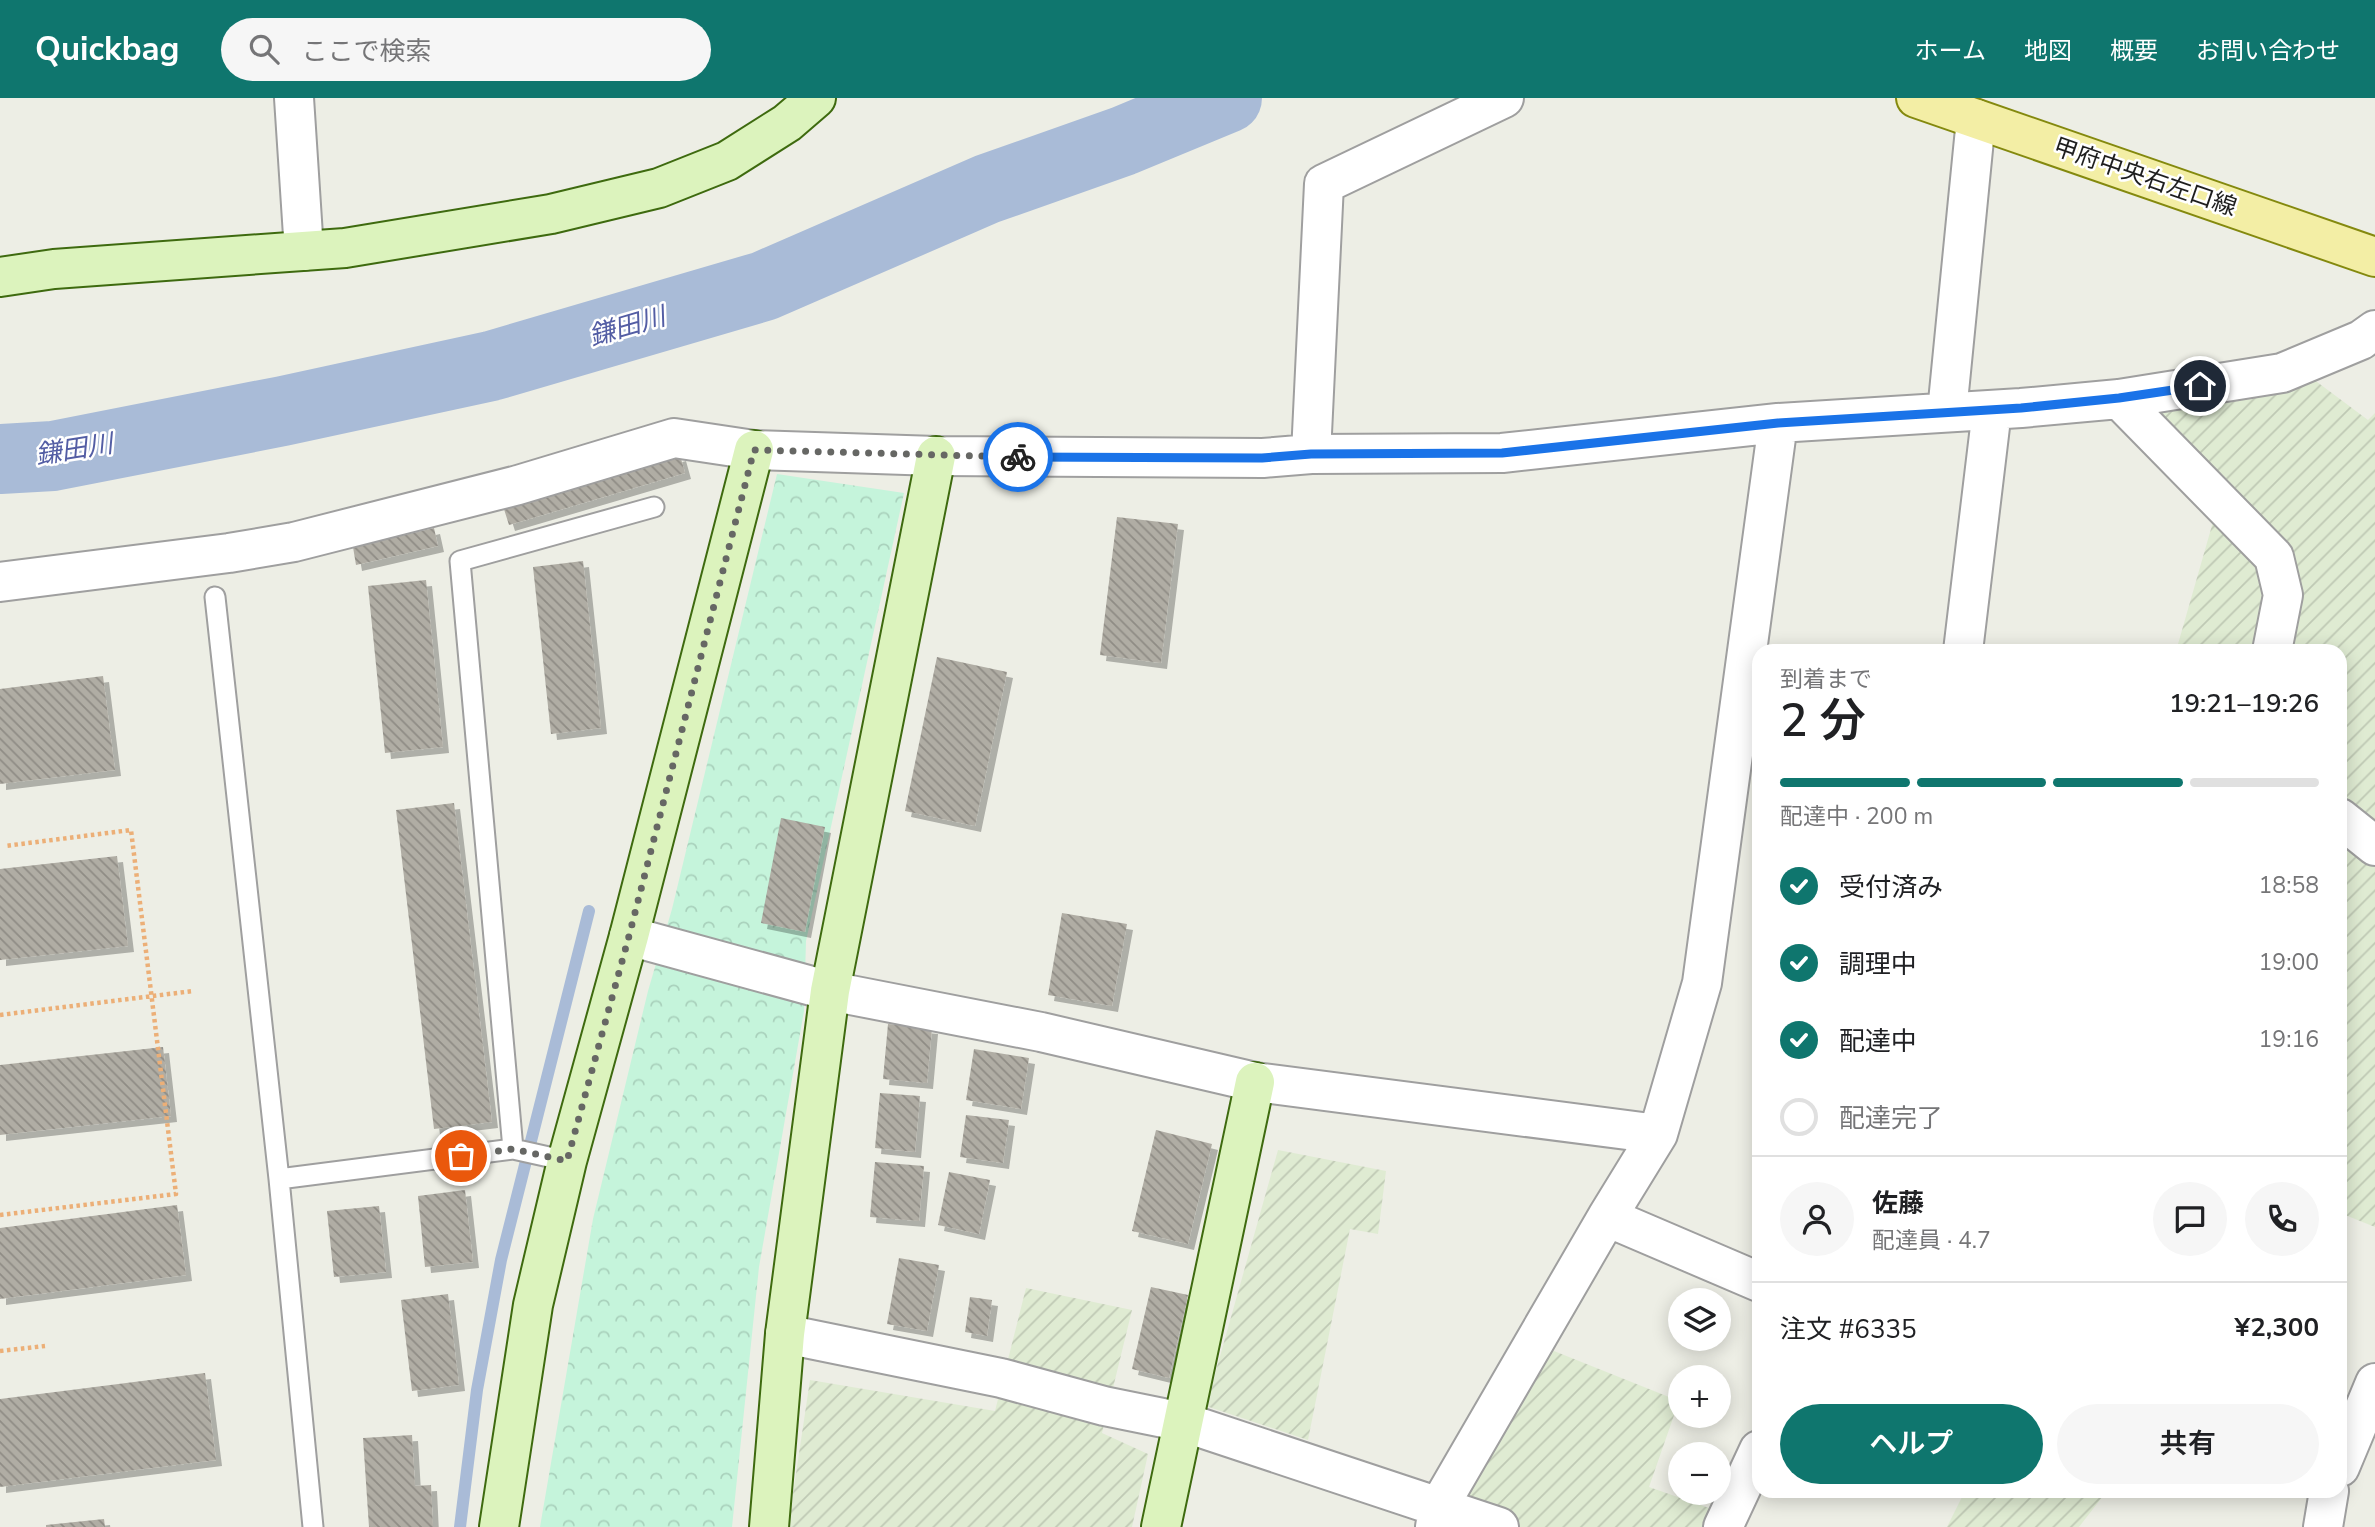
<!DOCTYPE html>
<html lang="ja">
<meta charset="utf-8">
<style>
:root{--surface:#fff;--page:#f6f6f6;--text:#202124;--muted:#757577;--line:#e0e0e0;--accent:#0f766e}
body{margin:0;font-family:"Nunito Sans","Noto Sans JP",sans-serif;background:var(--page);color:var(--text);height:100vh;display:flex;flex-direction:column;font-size:26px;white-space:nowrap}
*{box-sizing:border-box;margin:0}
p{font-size:23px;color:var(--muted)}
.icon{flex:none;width:38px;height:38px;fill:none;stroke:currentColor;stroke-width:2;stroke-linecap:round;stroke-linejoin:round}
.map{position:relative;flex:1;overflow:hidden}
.details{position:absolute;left:1752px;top:546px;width:595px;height:854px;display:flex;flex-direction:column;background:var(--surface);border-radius:21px;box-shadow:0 4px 18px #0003}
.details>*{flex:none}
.controls{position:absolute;left:1668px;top:1190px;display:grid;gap:14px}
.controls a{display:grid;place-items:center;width:63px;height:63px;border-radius:50%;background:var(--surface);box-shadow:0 4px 18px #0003;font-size:35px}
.pin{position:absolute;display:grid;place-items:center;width:60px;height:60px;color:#fff;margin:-30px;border:4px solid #fff;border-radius:50%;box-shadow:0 2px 7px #0007}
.courier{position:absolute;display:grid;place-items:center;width:70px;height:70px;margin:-35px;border:5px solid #1a73e8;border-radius:50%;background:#fff;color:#222;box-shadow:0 2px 9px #0007}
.head em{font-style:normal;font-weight:600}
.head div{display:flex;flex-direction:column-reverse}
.head{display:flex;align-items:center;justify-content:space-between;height:119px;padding:0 28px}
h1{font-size:46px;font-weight:600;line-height:52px}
.bar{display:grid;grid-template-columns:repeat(4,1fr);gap:10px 7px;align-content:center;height:84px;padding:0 28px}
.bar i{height:9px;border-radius:5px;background:var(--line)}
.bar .on{background:var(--accent)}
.bar p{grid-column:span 4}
.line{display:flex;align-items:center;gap:18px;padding:0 28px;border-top:2px solid var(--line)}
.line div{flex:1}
.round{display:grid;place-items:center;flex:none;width:74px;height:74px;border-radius:37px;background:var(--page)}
ol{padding:0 28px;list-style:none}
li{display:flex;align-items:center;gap:21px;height:77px}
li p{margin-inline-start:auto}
li .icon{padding:7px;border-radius:50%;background:var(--accent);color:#fff;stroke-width:4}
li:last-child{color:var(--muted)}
li i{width:38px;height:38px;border:4px solid var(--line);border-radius:50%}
.primary-button{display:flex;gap:14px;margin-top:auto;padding:14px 28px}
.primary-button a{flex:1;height:80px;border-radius:42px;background:var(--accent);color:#fff;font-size:28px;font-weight:600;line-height:80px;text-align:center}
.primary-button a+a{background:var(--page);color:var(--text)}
header{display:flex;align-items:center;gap:42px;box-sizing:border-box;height:98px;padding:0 35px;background:var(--accent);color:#fff}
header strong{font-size:33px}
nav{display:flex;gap:38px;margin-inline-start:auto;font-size:24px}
.search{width:490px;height:63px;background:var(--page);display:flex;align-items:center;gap:18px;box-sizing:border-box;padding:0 24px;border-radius:38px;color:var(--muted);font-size:26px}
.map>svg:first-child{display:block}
.farmland{fill:url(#farmland-furrows)}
.park{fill:url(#park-crowns)}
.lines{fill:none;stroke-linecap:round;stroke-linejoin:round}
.stream{stroke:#a9bbd7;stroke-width:12}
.river{stroke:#a9bbd7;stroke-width:70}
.building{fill:url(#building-back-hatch);filter:url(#shadow)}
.lane-casing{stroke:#9f9f9f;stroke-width:23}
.street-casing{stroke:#9f9f9f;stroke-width:42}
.secondary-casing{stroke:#3e6a0f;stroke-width:42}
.primary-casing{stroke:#84890e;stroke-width:42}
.path{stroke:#ecaf77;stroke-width:4.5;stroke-dasharray:3.5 3.5;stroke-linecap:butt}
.lane{stroke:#fff;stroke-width:19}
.street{stroke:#fff;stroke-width:38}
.secondary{stroke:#dcf3bd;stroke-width:38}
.primary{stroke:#f3eea5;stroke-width:38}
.done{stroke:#666764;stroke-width:7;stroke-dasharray:0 12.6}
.route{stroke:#1a73e8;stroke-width:9}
.labels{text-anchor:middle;stroke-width:5;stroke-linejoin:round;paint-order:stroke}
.street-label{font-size:24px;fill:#1e1e1e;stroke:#fff}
.water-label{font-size:26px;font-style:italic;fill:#535da4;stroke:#fff}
</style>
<header>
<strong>Quickbag</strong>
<div class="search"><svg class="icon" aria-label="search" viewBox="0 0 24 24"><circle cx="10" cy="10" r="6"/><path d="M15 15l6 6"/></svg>ここで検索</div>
<nav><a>ホーム</a><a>地図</a><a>概要</a><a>お問い合わせ</a></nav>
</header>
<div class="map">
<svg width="2375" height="1429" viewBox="0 0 2375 1429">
<defs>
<pattern id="farmland-furrows" width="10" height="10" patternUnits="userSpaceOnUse" patternTransform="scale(1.75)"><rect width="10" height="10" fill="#dfebd2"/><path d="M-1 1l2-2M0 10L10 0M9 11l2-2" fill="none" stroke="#bfc9b4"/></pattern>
<pattern id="park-crowns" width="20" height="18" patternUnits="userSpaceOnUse" patternTransform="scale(1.75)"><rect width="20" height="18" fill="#c5f4db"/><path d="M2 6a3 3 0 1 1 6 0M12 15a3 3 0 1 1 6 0" fill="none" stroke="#a9d1bc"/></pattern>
<pattern id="building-back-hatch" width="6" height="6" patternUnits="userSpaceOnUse" patternTransform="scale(1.75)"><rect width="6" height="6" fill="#b0ada4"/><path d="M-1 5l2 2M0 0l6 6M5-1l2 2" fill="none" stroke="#8f8c85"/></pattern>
<filter id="shadow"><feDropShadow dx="6" dy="6" stdDeviation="0" flood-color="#0004"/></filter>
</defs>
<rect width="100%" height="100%" fill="#edeee5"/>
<!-- farmland -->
<path class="farmland" d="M2297,269L2368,322L2375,315V1129L2340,1115V553H2176L2219,403L2119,301Z
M1278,1052L1386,1073L1378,1136L1350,1131L1308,1342L1206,1308Z
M1026,1190L1132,1212L1102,1335L1148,1356L1132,1429H788L810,1282L995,1313Z
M1534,1245L1679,1303L1649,1389L1729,1417L1723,1429H1499L1438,1410Z
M1952,1393H2107L2079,1429H1947L1963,1397Z"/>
<!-- park -->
<path class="park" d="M777,376L904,395L806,843L804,913L759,1169L732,1429H540L593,1121L648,893L672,811Z"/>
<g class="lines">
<!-- stream -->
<path class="stream" d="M460,1429L477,1292L501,1162L589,813"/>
<!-- river -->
<path class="river" d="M0,361L53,358L283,313L491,268L764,188L987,91L1123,43L1227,0"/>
</g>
<!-- building -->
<path class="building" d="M680,357L685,375L509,427L503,408Z
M1117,419L1178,426L1161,565L1100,557Z
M434,430L438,448L356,467L353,449Z
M583,463L601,630L551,636L533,469Z
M426,482L443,649L385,655L368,488Z
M937,559L1007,574L975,728L905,713Z
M103,578L115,672L0,686V591Z
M454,705L492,1024L434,1031L396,712Z
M781,720L825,729L805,834L761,825Z
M117,758L128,848L0,862V771Z
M1062,815L1127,826L1112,908L1048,897Z
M888,926L932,930L927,985L883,981Z
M163,949L171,1018L0,1037V967Z
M974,951L1029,960L1021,1011L966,1002Z
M880,995L920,998L915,1054L875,1050Z
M966,1017L1009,1022L1003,1065L960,1059Z
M1156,1032L1212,1046L1188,1146L1132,1133Z
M875,1064L924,1068L919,1123L870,1119Z
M949,1074L990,1082L979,1136L938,1127Z
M465,1092L473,1164L425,1169L418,1098Z
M177,1107L186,1177L0,1201V1130Z
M379,1108L386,1174L334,1179L327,1113Z
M899,1160L939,1167L927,1233L887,1226Z
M1151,1189L1188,1197L1169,1280L1132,1271Z
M448,1196L459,1287L412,1293L401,1202Z
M970,1199L992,1202L987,1238L965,1234Z
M205,1275L216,1362L0,1389V1301Z
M412,1337L415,1388L431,1387L433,1429H369L363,1340Z
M104,1421L105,1429H46V1427Z"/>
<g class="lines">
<defs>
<path id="lane" d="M215,499L279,1081L313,1429
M513,1051L460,463L654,409
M279,1081L513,1051L567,1063"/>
<path id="street" d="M294,0L304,153
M2119,301L2274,459L2283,497L2272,553
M1947,314L1976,21
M1311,356L1502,355L1778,325L2021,310L2119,301L2282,275L2361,242L2375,232
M0,484L229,455L294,444L518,387L674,340L754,352L936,358L1263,360L1311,356L1324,86L1504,0
M1963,553L1992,312
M2340,720L2375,748
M629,838L830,893L1041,934L1255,984L1658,1036
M1607,1119L1759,1184
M785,1236L1001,1280L1104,1308L1183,1324L1499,1429
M2340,1369L2375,1285
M1435,1429L1438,1410L1607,1119L1658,1036L1702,885L1778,325
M1723,1429L1759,1352
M2323,1429L2329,1393"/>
<path id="secondary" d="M0,179L54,171L345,150L551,116L659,90L727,63L787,25L816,0
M499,1429L533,1207L567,1063L629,838L754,352
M769,1429L785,1236L830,893L936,358
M1161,1429L1255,984"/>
<path id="primary" d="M1916,0L2375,159"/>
</defs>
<!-- lane casing -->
<use href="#lane" class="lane-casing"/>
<!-- street casing -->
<use href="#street" class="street-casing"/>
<!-- secondary casing -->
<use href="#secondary" class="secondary-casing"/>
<!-- primary casing -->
<use href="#primary" class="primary-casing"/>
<!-- path -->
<path class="path" d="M0,917L193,893
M0,1117L176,1096L131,732L5,748
M0,1253L45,1248"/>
<!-- lane -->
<use href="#lane" class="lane"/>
<!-- street -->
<use href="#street" class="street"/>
<!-- secondary -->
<use href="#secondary" class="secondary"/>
<!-- primary -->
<use href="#primary" class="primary"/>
</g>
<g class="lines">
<!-- done -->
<path class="done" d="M461,1058L513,1051L567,1063L629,838L754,352L1018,359"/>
<!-- route -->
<path class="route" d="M1018,359L1262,360L1311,356L1502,355L1778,325L2021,310L2119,300L2200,288"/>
</g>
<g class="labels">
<!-- street labels -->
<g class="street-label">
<text transform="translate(2145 79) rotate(19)" y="8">甲府中央右左口線</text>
</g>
<!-- water labels -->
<g class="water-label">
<text transform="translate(627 228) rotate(-16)" y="9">鎌田川</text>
<text transform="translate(74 351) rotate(-9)" y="9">鎌田川</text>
</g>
</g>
</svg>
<div class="controls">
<a><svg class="icon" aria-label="layers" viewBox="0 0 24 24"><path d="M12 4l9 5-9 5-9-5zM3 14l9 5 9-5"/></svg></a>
<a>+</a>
<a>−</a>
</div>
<div class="pin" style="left:461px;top:1058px;background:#ea580c"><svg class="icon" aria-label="bag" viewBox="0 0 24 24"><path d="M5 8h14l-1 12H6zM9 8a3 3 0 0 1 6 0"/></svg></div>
<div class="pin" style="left:2200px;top:288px;background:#1f2937"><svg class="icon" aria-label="home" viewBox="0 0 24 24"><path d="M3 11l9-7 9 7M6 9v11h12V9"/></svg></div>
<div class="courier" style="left:1018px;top:359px"><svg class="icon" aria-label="bike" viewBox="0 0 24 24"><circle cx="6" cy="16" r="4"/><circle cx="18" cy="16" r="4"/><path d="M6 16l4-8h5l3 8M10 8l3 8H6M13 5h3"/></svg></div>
<section class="details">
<div class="head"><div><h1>2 分</h1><p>到着まで</p></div><em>19:21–19:26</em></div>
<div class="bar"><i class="on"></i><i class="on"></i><i class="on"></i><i></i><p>配達中 · 200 m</p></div>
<ol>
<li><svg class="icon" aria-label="check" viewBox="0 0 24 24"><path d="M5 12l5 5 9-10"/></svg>受付済み<p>18:58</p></li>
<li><svg class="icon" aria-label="check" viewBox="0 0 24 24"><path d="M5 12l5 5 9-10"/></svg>調理中<p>19:00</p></li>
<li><svg class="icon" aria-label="check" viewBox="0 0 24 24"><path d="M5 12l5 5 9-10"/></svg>配達中<p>19:16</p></li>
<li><i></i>配達完了</li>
</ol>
<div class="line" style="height:126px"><a class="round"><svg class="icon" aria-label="person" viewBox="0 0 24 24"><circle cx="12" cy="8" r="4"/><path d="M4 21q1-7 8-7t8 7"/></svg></a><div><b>佐藤</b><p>配達員 · 4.7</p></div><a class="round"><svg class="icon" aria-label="chat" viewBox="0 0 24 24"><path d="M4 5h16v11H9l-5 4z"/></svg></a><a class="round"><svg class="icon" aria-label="phone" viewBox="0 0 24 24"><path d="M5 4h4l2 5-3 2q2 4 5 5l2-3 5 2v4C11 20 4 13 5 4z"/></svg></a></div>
<div class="line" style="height:91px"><div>注文 #6335</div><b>¥2,300</b></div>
<div class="primary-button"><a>ヘルプ</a><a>共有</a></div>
</section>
</div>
